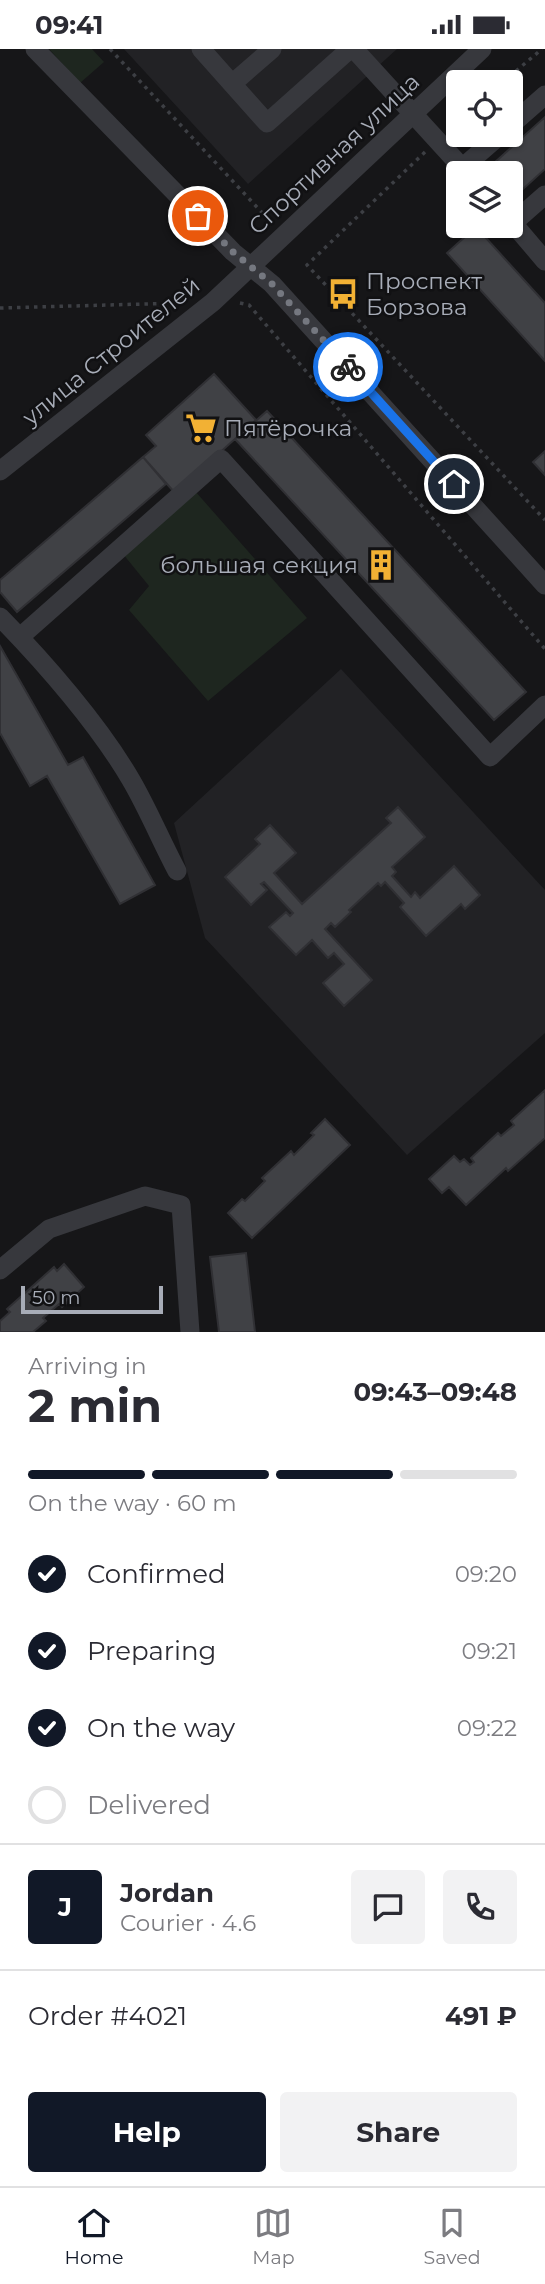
<!DOCTYPE html>
<meta charset="utf-8">
<style>
:root{--surface:#fff;--page:#f2f2f3;--text:#2b2b33;--muted:#7c7c81;--line:#e1e1e2;--accent:#111827}
body{margin:0;font-family:Montserrat,sans-serif;background:var(--page);color:var(--text);height:100vh;display:flex;flex-direction:column;font-size:26px;white-space:nowrap}
*{box-sizing:border-box;margin:0}
p{font-size:23px;color:var(--muted)}
.icon{flex:none;width:38px;height:38px;fill:none;stroke:currentColor;stroke-width:2;stroke-linecap:round;stroke-linejoin:round}
.map{position:relative;height:1283px;overflow:hidden}
.drawer{display:flex;flex-direction:column;background:var(--surface);flex:1}
.drawer>*{flex:none}
.tools{position:absolute;left:446px;top:21px;display:grid;gap:14px}
.tools a{display:grid;place-items:center;width:77px;height:77px;border-radius:7px;background:var(--surface);box-shadow:0 2px 5px #0004;font-size:35px}
.scale{position:absolute;left:21px;bottom:18px;width:142px;box-sizing:border-box;padding-left:7px;border:4px solid #a8adb8;border-top:0;font-size:19px;line-height:24px;white-space:nowrap;color:#a8adb8;-webkit-text-stroke:5px #111113;paint-order:stroke}
.pin{position:absolute;display:grid;place-items:center;width:60px;height:60px;color:#fff;margin:-30px;border:4px solid #fff;border-radius:50%;box-shadow:0 2px 7px #0007}
.courier{position:absolute;display:grid;place-items:center;width:70px;height:70px;margin:-35px;border:5px solid #1a73e8;border-radius:50%;background:#fff;color:#222;box-shadow:0 2px 9px #0007}
.overview em{font-style:normal;font-weight:700}
.overview div{display:flex;flex-direction:column-reverse}
.overview{display:flex;align-items:center;justify-content:space-between;height:119px;padding:0 28px}
h1{font-size:46px;font-weight:700;line-height:52px}
.bar{display:grid;grid-template-columns:repeat(4,1fr);gap:10px 7px;align-content:center;height:84px;padding:0 28px}
.bar i{height:9px;border-radius:5px;background:var(--line)}
.bar .selected{background:var(--accent)}
.bar p{grid-column:span 4}
.line{display:flex;align-items:center;gap:18px;padding:0 28px;border-top:2px solid var(--line)}
.line div{flex:1}
.round{display:grid;place-items:center;flex:none;width:74px;height:74px;border-radius:7px;background:var(--page)}
ol{padding:0 28px;list-style:none}
li{display:flex;align-items:center;gap:21px;height:77px}
li p{margin-inline-start:auto}
li .icon{padding:7px;border-radius:50%;background:var(--accent);color:#fff;stroke-width:4}
li:last-child{color:var(--muted)}
li i{width:38px;height:38px;border:4px solid var(--line);border-radius:50%}
.primary-button{display:flex;gap:14px;margin-top:auto;padding:14px 28px}
.primary-button a{flex:1;height:80px;border-radius:7px;background:var(--accent);color:#fff;font-size:28px;font-weight:700;line-height:80px;text-align:center}
.primary-button a+a{background:var(--page);color:var(--text)}
.status{display:flex;justify-content:space-between;align-items:center;height:49px;padding:0 35px;background:var(--surface);direction:ltr}
.status svg{height:19px;fill:currentColor}
.tab-bar{display:flex;justify-content:space-around;align-items:center;height:98px;border-top:2px solid var(--line);background:var(--surface);font-size:19px;color:var(--muted)}
.tab-bar a{display:grid;justify-items:center;gap:4px}
.tab-bar .selected{color:var(--accent)}
.map>svg:first-child{display:block}
.built{fill:#222225}
.green{fill:#1e261f}
.building{fill:#404145;stroke:#303034;stroke-width:2}
.lines{fill:none;stroke-linecap:round;stroke-linejoin:round}
.path{stroke:#3d3f44;stroke-width:3.5;stroke-dasharray:3.5 5;stroke-linecap:butt}
.minor{stroke:#37383d;stroke-width:19}
.done{stroke:#757880;stroke-width:7;stroke-dasharray:0 12.6}
.route{stroke:#1a73e8;stroke-width:9}
.labels{text-anchor:middle;stroke-width:5;stroke-linejoin:round;paint-order:stroke}
.street-label{font-size:23px;fill:#a8adb8;stroke:#111113}
.poi-label{font-size:23px;fill:#a8adb8;stroke:#111113;text-anchor:start}
</style>
<div class="status"><b>09:41</b><svg viewBox="0 0 49 12"><path d="M0 12V9h3v3zM5 12V6h3v6zM10 12V3h3v9zM15 12V0h3v12zM26 1h20v11H26zM47 4h2v5h-2z"/></svg></div>
<div class="map">
<svg width="545" height="1283" viewBox="0 0 545 1283">
<rect width="100%" height="100%" fill="#161618"/>
<!-- built -->
<path class="built" d="M124,0H397L248,135Z
M341,620L545,841V984L407,1106L205,889L174,774Z"/>
<!-- green -->
<path class="green" d="M49,0H92L104,13L80,34Z
M195,442L307,569L208,652L129,561L149,537L123,505Z"/>
<!-- building -->
<path class="building" d="M545,68V120L511,151V124H483Z
M476,178L545,254V312L447,204Z
M214,325L256,371L175,444L143,408L156,397L146,386Z
M267,362L526,643L494,671L235,390Z
M545,402V426L533,413Z
M143,408L166,435L17,563L0,543V531Z
M0,597L68,716L83,708L155,836L120,855L47,727L30,737L0,684Z
M398,758L425,788L392,818L396,823L392,827L411,848L415,843L420,849L454,817L480,846L465,860L461,855L426,887L400,858L404,854L385,833L381,837L378,834L349,861L351,863L335,878L331,874L325,880L372,931L344,957L323,934L344,915L334,904L328,909L312,891L296,906L269,878L286,863L290,867L293,864L264,833L261,835L267,841L251,856L225,828L260,795L255,790L270,776L296,804L274,824L302,855L391,774L386,769Z
M545,1041V1089L508,1122L506,1119L466,1156L449,1138L442,1144L429,1130L454,1107L460,1113L464,1110L470,1116L474,1113L471,1109L498,1084L501,1087L514,1076L511,1072Z
M325,1070L350,1096L252,1189L228,1164L242,1150L245,1152L265,1132L262,1129L291,1102L294,1106L314,1086L311,1084Z
M246,1204L255,1283H219L210,1208Z
M64,1215L84,1238L62,1258L59,1255L43,1269L46,1272L33,1283H0V1272L10,1263L7,1260L54,1218L57,1222Z"/>
<g class="lines">
<!-- path -->
<path class="path" d="M110,0L267,169
M503,33L542,0
M451,79L458,72
M425,103L307,216L545,471
M240,254L249,256L545,600
M0,259L180,254"/>
<!-- minor -->
<path class="minor" d="M35,0L233,203L272,235L545,536
M201,0L267,74L350,0
M354,0L467,124
M232,35L272,0
M511,76L545,46
M462,119L500,86
M511,172L545,212
M513,174L545,146
M0,422L213,253L482,0
M0,568C45,614 99,676 131,731C148,760 161,792 177,822
M20,588L221,410L490,708L545,656
M0,1221L49,1180L145,1147L181,1156L190,1283"/>
</g>
<g class="lines">
<!-- done -->
<path class="done" d="M198,167L233,203L272,235L348,318"/>
<!-- route -->
<path class="route" d="M348,318L454,435"/>
</g>
<!-- icons -->
<defs>
<symbol id="bus-bare" viewBox="-9 -9 18 18"><path d="M-5-6H5V4H4V6H2V4H-2V6H-4V4H-5ZM-3.5-4V0h7V-4ZM-3.5 1.2v1.5H-2V1.2ZM2 1.2v1.5H3.5V1.2Z" fill="#f2b134" stroke="#111113" stroke-width="2.5" paint-order="stroke"/></symbol>
<symbol id="supermarket-bare" viewBox="-9 -9 18 18"><path d="M-6-5.5h2.5l.6 2H6L4.5 2H-2.5L-4.4-4H-6ZM-1.5 3.2a1.3 1.3 0 1 0 .1 0ZM3 3.2a1.3 1.3 0 1 0 .1 0Z" fill="#f2b134" stroke="#111113" stroke-width="2.5" paint-order="stroke"/></symbol>
<symbol id="building-bare" viewBox="-9 -9 18 18"><path d="M-4-6H4V6H1V3H-1V6H-4ZM-2.5-4.3h1.7v1.8h-1.7ZM.8-4.3h1.7v1.8H.8ZM-2.5-1h1.7V.8h-1.7ZM.8-1h1.7V.8H.8Z" fill="#f2b134" stroke="#111113" stroke-width="2.5" paint-order="stroke"/></symbol>
</defs>
<g fill-rule="evenodd">
<use href="#bus-bare" x="321" y="223" width="44" height="44"/>
<use href="#supermarket-bare" x="179" y="357" width="44" height="44"/>
<use href="#building-bare" x="359" y="494" width="44" height="44"/>
</g>
<g class="labels">
<!-- street labels -->
<g class="street-label">
<text transform="translate(334 105) rotate(-43)" y="8">Спортивная улица</text>
<text transform="translate(111 302) rotate(-39)" y="8">улица Строителей</text>
</g>
<!-- poi labels -->
<g class="poi-label">
<text x="366" y="240">Проспект<tspan x="366" dy="26">Борзова</tspan></text>
<text x="224" y="387">Пятёрочка</text>
<text x="358" y="524" text-anchor="end">большая секция</text>
</g>
</g>
</svg>
<div class="tools">
<a><svg class="icon" aria-label="locate" viewBox="0 0 24 24"><circle cx="12" cy="12" r="6"/><path d="M12 2v4M12 18v4M2 12h4M18 12h4"/></svg></a>
<a><svg class="icon" aria-label="layers" viewBox="0 0 24 24"><path d="M12 4l9 5-9 5-9-5zM3 14l9 5 9-5"/></svg></a>
</div>
<div class="scale">50 m</div>
<div class="pin" style="left:198px;top:167px;background:#ea580c"><svg class="icon" aria-label="bag" viewBox="0 0 24 24"><path d="M5 8h14l-1 12H6zM9 8a3 3 0 0 1 6 0"/></svg></div>
<div class="pin" style="left:454px;top:435px;background:#1f2937"><svg class="icon" aria-label="home" viewBox="0 0 24 24"><path d="M3 11l9-7 9 7M6 9v11h12V9"/></svg></div>
<div class="courier" style="left:348px;top:318px"><svg class="icon" aria-label="bike" viewBox="0 0 24 24"><circle cx="6" cy="16" r="4"/><circle cx="18" cy="16" r="4"/><path d="M6 16l4-8h5l3 8M10 8l3 8H6M13 5h3"/></svg></div>
</div>
<section class="drawer">
<div class="overview"><div><h1>2 min</h1><p>Arriving in</p></div><em>09:43–09:48</em></div>
<div class="bar"><i class="selected"></i><i class="selected"></i><i class="selected"></i><i></i><p>On the way · 60 m</p></div>
<ol>
<li><svg class="icon" aria-label="check" viewBox="0 0 24 24"><path d="M5 12l5 5 9-10"/></svg>Confirmed<p>09:20</p></li>
<li><svg class="icon" aria-label="check" viewBox="0 0 24 24"><path d="M5 12l5 5 9-10"/></svg>Preparing<p>09:21</p></li>
<li><svg class="icon" aria-label="check" viewBox="0 0 24 24"><path d="M5 12l5 5 9-10"/></svg>On the way<p>09:22</p></li>
<li><i></i>Delivered</li>
</ol>
<div class="line" style="height:126px"><b class="round" style="background:var(--accent);color:#fff">J</b><div><b>Jordan</b><p>Courier · 4.6</p></div><a class="round"><svg class="icon" aria-label="chat" viewBox="0 0 24 24"><path d="M4 5h16v11H9l-5 4z"/></svg></a><a class="round"><svg class="icon" aria-label="phone" viewBox="0 0 24 24"><path d="M5 4h4l2 5-3 2q2 4 5 5l2-3 5 2v4C11 20 4 13 5 4z"/></svg></a></div>
<div class="line" style="height:91px"><div>Order #4021</div><b>491 ₽</b></div>
<div class="primary-button"><a>Help</a><a>Share</a></div>
</section>
<nav class="tab-bar">
<a class="selected"><svg class="icon" aria-label="home" viewBox="0 0 24 24"><path d="M3 11l9-7 9 7M6 9v11h12V9"/></svg>Home</a>
<a><svg class="icon" aria-label="map" viewBox="0 0 24 24"><path d="M3 6l6-2 6 2 6-2v14l-6 2-6-2-6 2zM9 4v14M15 6v14"/></svg>Map</a>
<a><svg class="icon" aria-label="saved" viewBox="0 0 24 24"><path d="M7 4h10v16l-5-4-5 4z"/></svg>Saved</a>
</nav>
